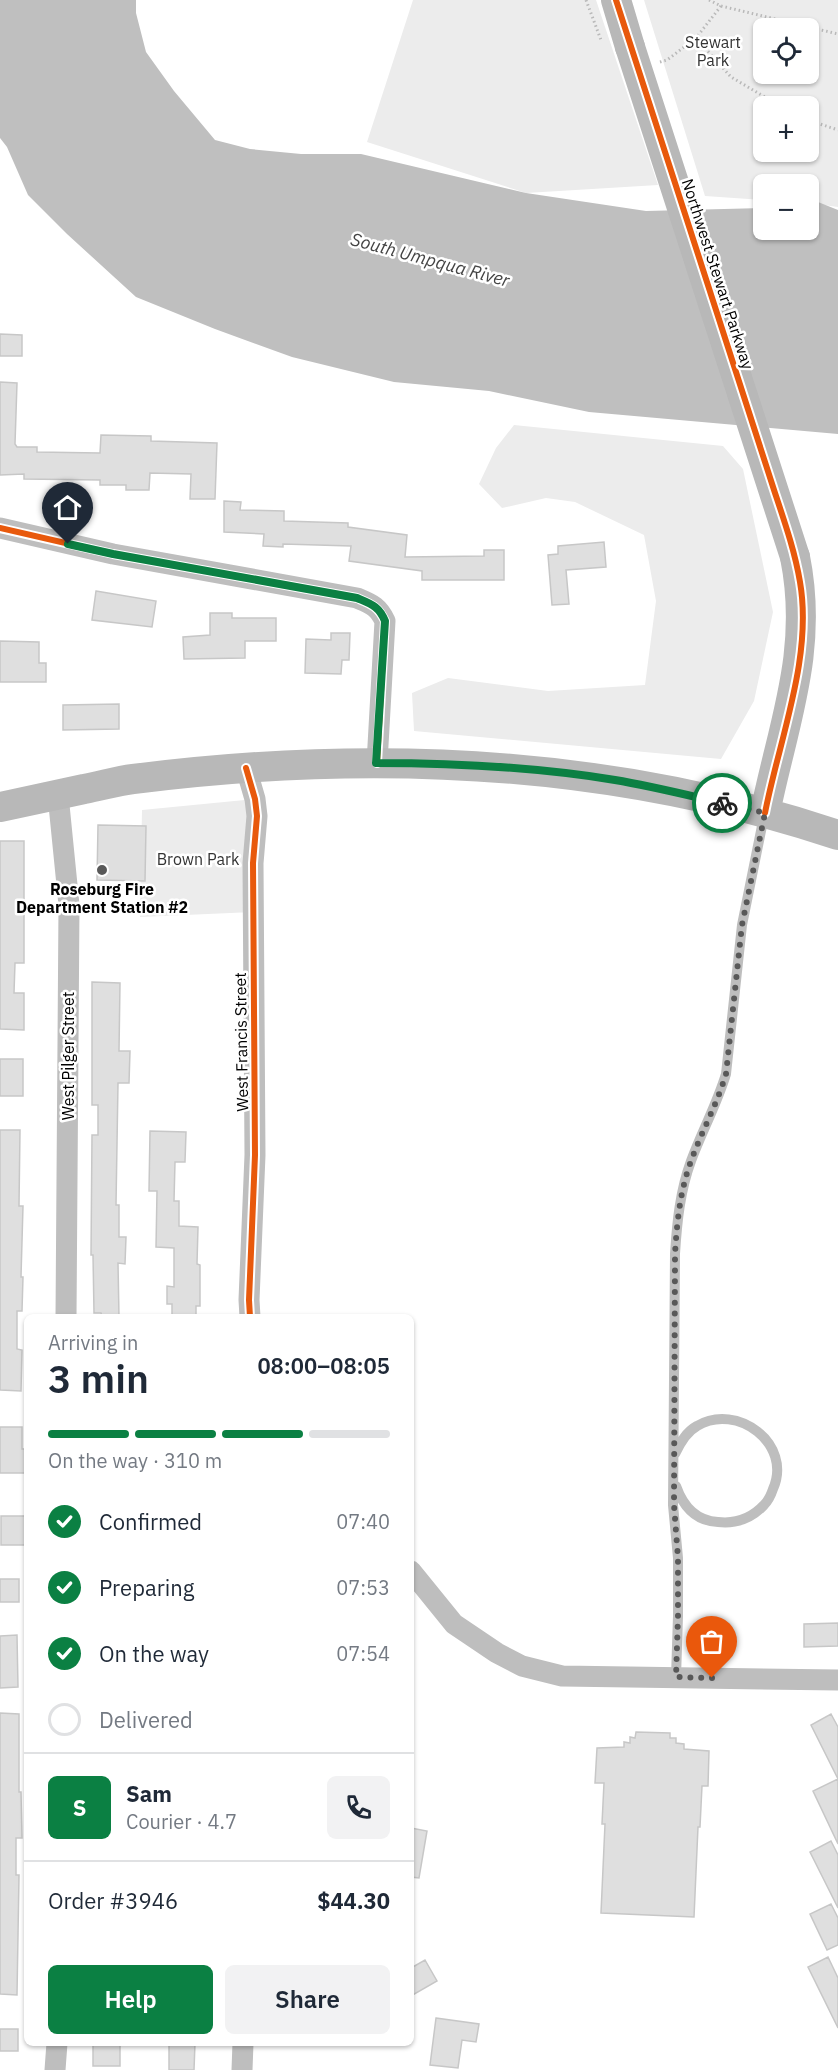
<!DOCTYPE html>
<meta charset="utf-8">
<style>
:root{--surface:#fff;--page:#f2f2f3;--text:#1f2937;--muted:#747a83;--line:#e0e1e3;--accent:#0b8043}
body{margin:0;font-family:"IBM Plex Sans",sans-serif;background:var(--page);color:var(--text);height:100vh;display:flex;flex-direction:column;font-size:22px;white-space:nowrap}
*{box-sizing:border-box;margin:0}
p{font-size:20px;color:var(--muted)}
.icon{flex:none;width:33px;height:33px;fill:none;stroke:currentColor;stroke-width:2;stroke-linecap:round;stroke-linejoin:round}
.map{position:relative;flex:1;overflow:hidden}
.sheet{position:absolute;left:24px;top:1314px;width:390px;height:732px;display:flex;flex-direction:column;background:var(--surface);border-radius:9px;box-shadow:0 2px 4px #0004}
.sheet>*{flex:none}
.fabs{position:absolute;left:753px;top:18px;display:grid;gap:12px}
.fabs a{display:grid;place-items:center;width:66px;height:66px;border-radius:9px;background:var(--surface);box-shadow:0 2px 4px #0004;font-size:30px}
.pin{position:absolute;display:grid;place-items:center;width:51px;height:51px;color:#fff;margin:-62px -26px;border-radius:50% 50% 50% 0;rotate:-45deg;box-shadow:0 0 6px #0007}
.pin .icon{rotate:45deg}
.courier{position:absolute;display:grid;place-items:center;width:60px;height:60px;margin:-30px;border:4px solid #0b8043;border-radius:50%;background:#fff;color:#222;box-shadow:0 2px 8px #0007}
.head em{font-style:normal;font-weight:600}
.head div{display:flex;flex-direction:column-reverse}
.head{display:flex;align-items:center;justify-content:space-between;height:102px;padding:0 24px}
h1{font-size:39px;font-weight:600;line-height:45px}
.bar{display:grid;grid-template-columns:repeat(4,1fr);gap:9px 6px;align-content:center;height:72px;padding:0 24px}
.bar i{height:8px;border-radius:4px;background:var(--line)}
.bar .on{background:var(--accent)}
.bar p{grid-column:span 4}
.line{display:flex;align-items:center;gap:15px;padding:0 24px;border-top:2px solid var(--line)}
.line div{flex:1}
.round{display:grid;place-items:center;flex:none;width:63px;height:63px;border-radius:9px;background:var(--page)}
ol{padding:0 24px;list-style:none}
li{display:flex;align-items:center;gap:18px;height:66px}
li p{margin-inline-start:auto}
li .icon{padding:6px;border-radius:50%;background:var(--accent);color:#fff;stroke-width:4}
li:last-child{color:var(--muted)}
li i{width:33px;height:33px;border:3px solid var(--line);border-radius:50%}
.button{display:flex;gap:12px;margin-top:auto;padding:12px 24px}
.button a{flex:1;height:69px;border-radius:9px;background:var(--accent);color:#fff;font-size:24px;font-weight:600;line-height:69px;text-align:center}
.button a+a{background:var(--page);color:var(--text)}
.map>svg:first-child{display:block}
.green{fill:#ececec;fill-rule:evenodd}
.water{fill:#bfbfbf}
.building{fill:#dfdfdf;stroke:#c7c7c7;stroke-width:1.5}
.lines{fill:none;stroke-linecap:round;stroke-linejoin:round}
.path{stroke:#b9b9b9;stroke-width:3;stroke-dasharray:1.5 3;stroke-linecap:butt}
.service{stroke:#bebebe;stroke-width:10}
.minor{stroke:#bebebe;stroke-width:21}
.secondary{stroke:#b8b8b8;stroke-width:30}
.secondary-bridge{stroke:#b8b8b8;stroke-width:30}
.cycleway-casing{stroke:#fff;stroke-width:10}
.cycleway{stroke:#e8590c;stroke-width:6}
.done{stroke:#595959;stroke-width:6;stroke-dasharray:0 10.8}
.route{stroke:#0b8043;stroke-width:8}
.poi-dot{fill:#595959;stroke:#fff;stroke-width:2}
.labels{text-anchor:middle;stroke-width:5;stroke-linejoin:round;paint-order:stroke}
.park-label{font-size:16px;fill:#333;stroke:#fff}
.street-label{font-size:16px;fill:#000;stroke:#fff}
.poi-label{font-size:16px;font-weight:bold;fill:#000;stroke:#fff}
.water-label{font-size:18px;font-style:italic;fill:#444;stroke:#fff}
</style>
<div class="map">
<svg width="838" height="2070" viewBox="0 0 838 2070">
<rect width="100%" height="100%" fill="#fff"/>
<!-- green -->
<path class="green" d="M413,0H596L658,185L526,193L367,142Z
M644,0H838V207L809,203L808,184H764L763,200L705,196ZM764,28H808V74H764ZM764,106H808V152H764Z
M514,425L723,446L743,469L773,612L754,701L721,759L414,731L412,693L448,678L548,691L645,685L656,601L644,535L575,502L546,498L502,508L479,484L496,448Z
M255,799L253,912L140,917L142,810Z"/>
<!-- water -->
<path class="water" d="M0,0H136V13L146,52L174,91L215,140L250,149L301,154H361L526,193L646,211L763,208L764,230H808L809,203L818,202L838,210V434L589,412L489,391L394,382L292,357L215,329L136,297L67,234L28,195L7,147L0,138Z"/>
<!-- building -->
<path class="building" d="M0,334L22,335V356H0Z
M0,382L17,383L15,444L17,447H37V452L100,453L101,435L151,436V441L217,443L215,499H190L191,474L150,473L149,490H126V485H100V480L24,479V474L0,475Z
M224,501L241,502L240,510L284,511V521L348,523V527L407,535L405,557L484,556V550H504V580H422V571L349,561L351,546L283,544V547L263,546L264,534L224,532Z
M604,542L606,567L566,570L569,604L552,605L548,555L558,554V546Z
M96,591L156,601L152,627L92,620Z
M210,613H232V618H276V641H245V658L184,659L183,637L210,635Z
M331,633H350L349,660H342L341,674L305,673L306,639L331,640Z
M0,641L39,642V663H46V682H0Z
M119,704V729L63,730V705Z
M98,825L146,826L145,881L97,880Z
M0,841H24V963H15L14,993H24V1030L0,1029Z
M92,982L120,983L119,1051H130L129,1083H118L116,1205H119V1237H126L125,1264L118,1263L119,1317H102L101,1313H94L93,1255H91L92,1135H98V1105H92Z
M0,1059H23V1096H0Z
M0,1130H20L19,1206H23L21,1277H23L22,1311H17V1349L22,1350L21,1391L0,1390Z
M150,1131L186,1132L185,1162H175L174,1201H179V1226L198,1227L197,1264L200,1265V1306H196V1317H172V1304H167V1286L174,1287V1248L156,1247L157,1191H149Z
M0,1427H22V1449H27V1473H0Z
M1,1516H27V1545H1Z
M0,1579H19V1602H0Z
M838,1623V1646L804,1647V1624Z
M17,1635L18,1687L0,1688V1636Z
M0,1713L19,1714V1792H21L22,1838H16V1875H19L17,1995L0,1994Z
M831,1714L838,1727V1844L813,1791L838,1779L811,1725Z
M636,1732L670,1733V1738H676V1743L684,1744V1749L709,1751L708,1786H702L700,1827H698L694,1917L601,1913L605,1824H602L604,1783H595L597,1748L624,1747V1742L630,1743V1737L635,1738Z
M411,1828L427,1831L419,1878L411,1877Z
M831,1841L838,1855V1908L810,1852Z
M831,1904L838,1918V1945L827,1950L810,1914Z
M828,1957L838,1978V2028L808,1967Z
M425,1960L437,1981L411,1996V1968Z
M436,2018L479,2024L476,2042L462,2040L458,2068L430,2065Z
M0,2029H18V2051H0Z
M93,2043H120V2066H93Z
M169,2043H195L194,2070H169Z"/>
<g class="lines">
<!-- path -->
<path class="path" d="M586,0L601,40
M709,0L721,6L838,34
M721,6L696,38L731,77L780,106
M660,62L667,60L696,38
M808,120L838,130"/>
<!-- service -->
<path class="service" d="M675,1454C680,1443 686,1432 697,1426C737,1402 793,1444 773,1489C771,1495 768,1501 764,1505C752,1518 736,1524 718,1522C696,1521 683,1506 676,1486
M676,1677L678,1616V1558L673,1505L675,1254C677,1222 680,1191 691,1161C702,1131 717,1104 726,1074L742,925L764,816"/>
<!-- minor -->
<path class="minor" d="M0,528L113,554L357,598C371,604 378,606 385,621L377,763
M246,768L255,799L257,816L253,863L255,1155L249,1300L250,1317
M58,795L69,905L66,1317
M411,1571L454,1624L497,1653L522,1666L562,1676L838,1680
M55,2070L57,2043
M242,2070L243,2043"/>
<!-- secondary -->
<path class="secondary" d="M616,0L630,47
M0,807C28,801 56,795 84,789C101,786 117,781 133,779C369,749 611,759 838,835
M765,813C783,724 814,651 795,557"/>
<!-- secondary-bridge -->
<path class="secondary-bridge" d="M630,47L795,557"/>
<defs>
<path id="cycleway" d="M616,0L775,493C785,523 795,552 800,582C813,657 779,740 765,813
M0,528L113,554L357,598C371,604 378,606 385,621L377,763
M246,768L255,799L257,816L253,863L255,1155L249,1300L250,1317"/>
</defs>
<!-- cycleway casing -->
<use href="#cycleway" class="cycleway-casing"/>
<!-- cycleway -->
<use href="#cycleway" class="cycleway"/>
</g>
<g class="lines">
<!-- done -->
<path class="done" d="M712,1678L676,1677L678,1616V1558L674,1505L675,1254C677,1222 680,1191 691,1161C702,1131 717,1104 726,1074L742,925L765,813L722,803"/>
<!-- route -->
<path class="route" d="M68,544L113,554L357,598C371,604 379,606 385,621L376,763C456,763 536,767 615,780C651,786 687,795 722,803"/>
</g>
<!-- markers -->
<circle class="poi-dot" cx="102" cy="870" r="6"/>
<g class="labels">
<!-- park labels -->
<g class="park-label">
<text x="713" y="48">Stewart<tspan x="713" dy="18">Park</tspan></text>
<text x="198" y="865">Brown Park</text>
</g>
<!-- street labels -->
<g class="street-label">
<text transform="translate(718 274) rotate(72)" y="6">Northwest Stewart Parkway</text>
<text transform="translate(241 1042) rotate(-91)" y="6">West Francis Street</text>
<text transform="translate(68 1056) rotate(-90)" y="6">West Pilger Street</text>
</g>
<!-- poi labels -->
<g class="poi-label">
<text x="102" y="895">Roseburg Fire<tspan x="102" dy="18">Department Station #2</tspan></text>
</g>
<!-- water labels -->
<g class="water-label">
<text transform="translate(430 260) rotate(15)" y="6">South Umpqua River</text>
</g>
</g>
</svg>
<div class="fabs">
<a><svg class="icon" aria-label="locate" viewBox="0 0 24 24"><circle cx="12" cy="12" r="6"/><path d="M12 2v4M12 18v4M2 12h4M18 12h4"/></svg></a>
<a>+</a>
<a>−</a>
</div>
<div class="pin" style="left:712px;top:1678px;background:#ea580c"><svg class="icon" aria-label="bag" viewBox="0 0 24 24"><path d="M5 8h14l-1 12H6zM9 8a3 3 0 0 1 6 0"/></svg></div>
<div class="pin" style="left:68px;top:544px;background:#1f2937"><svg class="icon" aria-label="home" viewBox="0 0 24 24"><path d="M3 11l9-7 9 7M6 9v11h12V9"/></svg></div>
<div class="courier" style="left:722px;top:803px"><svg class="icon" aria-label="bike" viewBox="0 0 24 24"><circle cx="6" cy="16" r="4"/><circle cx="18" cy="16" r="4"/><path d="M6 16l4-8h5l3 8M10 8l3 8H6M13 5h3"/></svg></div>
<section class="sheet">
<div class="head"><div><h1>3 min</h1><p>Arriving in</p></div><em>08:00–08:05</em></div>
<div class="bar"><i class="on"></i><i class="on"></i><i class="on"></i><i></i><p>On the way · 310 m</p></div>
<ol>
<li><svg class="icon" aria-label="check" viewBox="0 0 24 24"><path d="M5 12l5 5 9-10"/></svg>Confirmed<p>07:40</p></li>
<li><svg class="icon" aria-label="check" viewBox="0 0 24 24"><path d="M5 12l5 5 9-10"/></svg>Preparing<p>07:53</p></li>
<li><svg class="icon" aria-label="check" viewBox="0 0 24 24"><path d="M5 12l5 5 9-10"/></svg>On the way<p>07:54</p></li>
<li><i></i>Delivered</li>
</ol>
<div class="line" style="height:108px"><b class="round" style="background:var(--accent);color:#fff">S</b><div><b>Sam</b><p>Courier · 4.7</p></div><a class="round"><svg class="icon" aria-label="phone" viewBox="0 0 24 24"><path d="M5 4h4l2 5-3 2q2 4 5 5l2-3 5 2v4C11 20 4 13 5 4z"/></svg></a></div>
<div class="line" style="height:78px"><div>Order #3946</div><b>$44.30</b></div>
<div class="button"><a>Help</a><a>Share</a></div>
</section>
</div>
